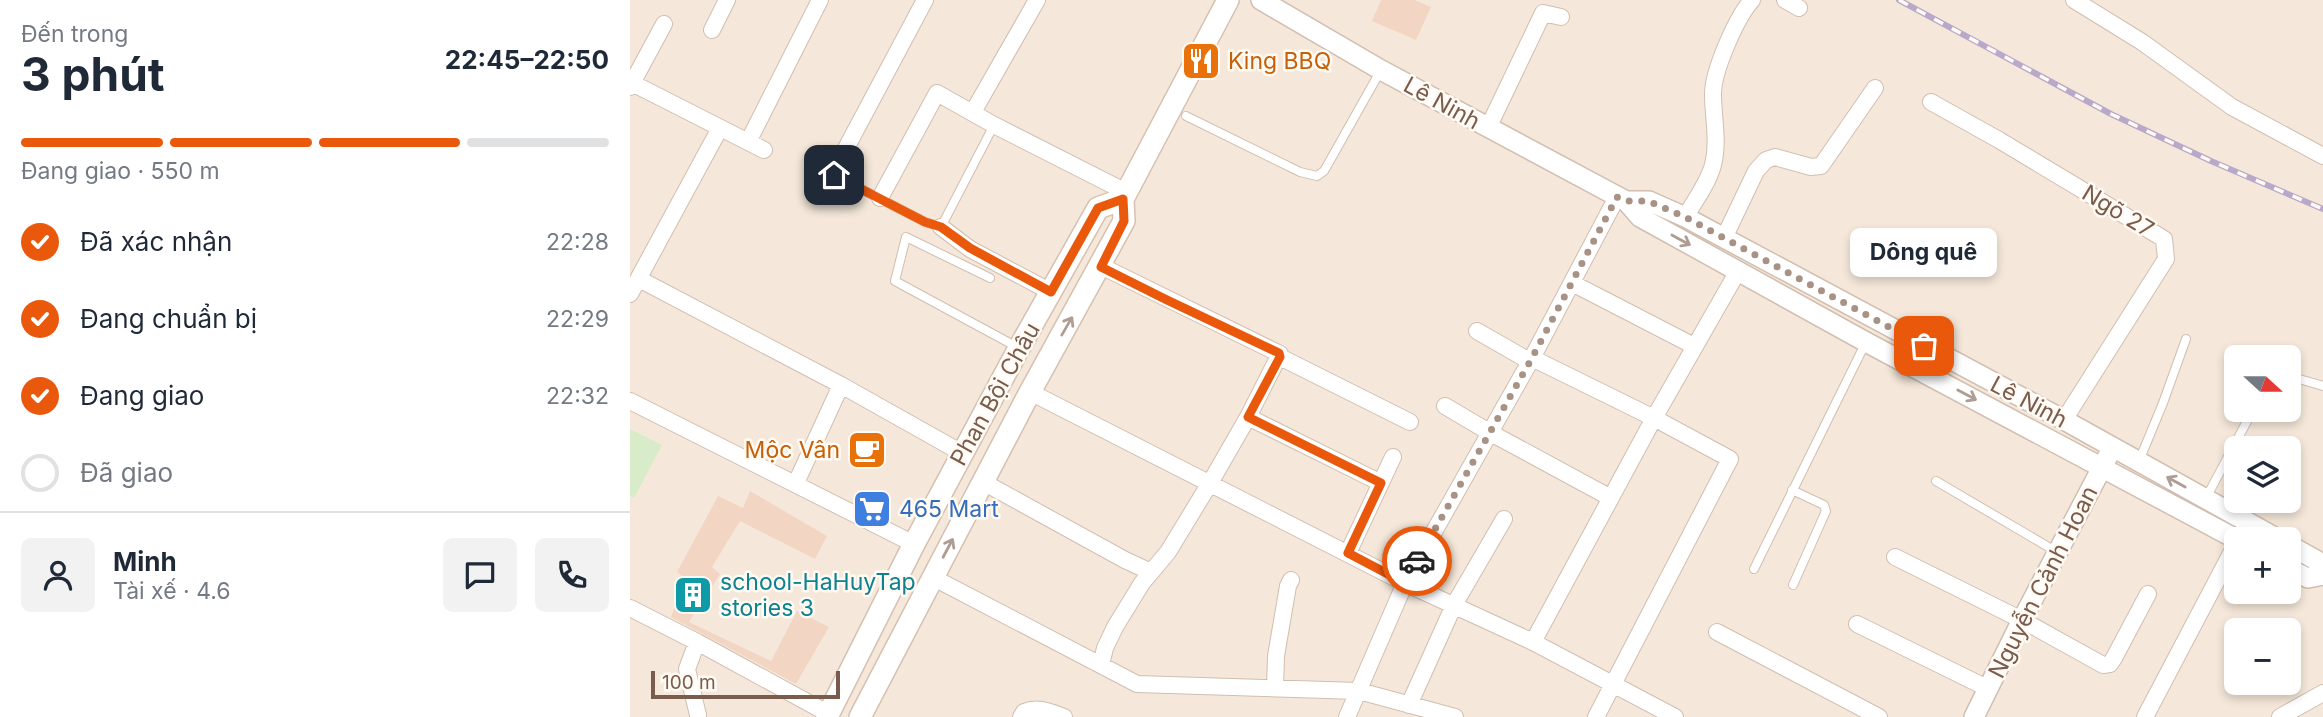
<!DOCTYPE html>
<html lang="vi">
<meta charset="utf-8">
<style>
:root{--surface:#fff;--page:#f2f2f3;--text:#1f2937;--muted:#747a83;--line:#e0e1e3;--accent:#ea580c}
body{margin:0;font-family:Inter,sans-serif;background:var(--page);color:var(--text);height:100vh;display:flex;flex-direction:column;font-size:26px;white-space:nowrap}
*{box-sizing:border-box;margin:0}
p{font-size:23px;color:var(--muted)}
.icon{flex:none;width:38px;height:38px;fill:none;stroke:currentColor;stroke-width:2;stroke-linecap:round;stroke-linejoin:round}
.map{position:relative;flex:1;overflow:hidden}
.drawer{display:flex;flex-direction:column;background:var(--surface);width:630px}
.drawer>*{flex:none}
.needle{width:46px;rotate:111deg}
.tools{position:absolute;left:1594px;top:345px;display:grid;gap:14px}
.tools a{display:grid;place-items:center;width:77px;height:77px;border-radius:10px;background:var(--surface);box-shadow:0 4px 10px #0003;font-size:35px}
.scale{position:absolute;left:21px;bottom:18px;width:189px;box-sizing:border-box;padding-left:7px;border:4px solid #7a5c4d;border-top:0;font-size:19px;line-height:24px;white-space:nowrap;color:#7a5c4d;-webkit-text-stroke:5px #fffaf3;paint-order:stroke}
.pin{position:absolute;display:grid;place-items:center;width:60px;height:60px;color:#fff;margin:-30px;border-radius:14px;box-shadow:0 4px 10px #0006}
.courier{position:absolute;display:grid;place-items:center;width:70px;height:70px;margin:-35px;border:5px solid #ea580c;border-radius:50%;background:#fff;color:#222;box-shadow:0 2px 9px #0007}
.bubble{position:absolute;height:49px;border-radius:10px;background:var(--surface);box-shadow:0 4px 10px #0003;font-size:23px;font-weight:700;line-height:49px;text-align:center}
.summary em{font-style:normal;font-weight:700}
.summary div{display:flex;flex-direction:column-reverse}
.summary{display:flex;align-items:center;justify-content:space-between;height:119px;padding:0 21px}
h1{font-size:46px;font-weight:700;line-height:52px}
.bar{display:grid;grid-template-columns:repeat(4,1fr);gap:10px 7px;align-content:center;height:84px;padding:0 21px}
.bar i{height:9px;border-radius:5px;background:var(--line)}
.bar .selected{background:var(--accent)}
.bar p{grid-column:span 4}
.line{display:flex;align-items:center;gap:18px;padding:0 21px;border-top:2px solid var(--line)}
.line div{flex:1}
.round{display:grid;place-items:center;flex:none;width:74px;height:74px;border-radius:10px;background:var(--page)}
ol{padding:0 21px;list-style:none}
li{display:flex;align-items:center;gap:21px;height:77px}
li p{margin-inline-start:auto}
li .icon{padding:7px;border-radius:50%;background:var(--accent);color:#fff;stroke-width:4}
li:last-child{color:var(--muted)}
li i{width:38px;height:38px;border:4px solid var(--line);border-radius:50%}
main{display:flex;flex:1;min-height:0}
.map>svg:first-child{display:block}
.residential{fill:#f5e8da;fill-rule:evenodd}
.green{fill:#d8ecc9}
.building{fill:#f3d5c3}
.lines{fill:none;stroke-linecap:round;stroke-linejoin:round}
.service-casing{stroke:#d1beb0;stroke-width:10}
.minor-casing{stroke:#d1beb0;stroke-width:18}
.tertiary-casing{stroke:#d1beb0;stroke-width:22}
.secondary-casing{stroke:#d6c0b0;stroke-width:24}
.service{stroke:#fff;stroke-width:8}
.minor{stroke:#fff;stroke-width:16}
.tertiary{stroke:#fff;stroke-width:19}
.secondary{stroke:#fff;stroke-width:21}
.rail-casing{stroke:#b9a8c9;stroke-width:6}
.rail{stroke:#fffaf3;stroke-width:3.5;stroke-dasharray:10;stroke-linecap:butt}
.oneway{stroke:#af9d94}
.done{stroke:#a89285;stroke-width:7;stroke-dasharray:0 12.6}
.route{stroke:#ea580c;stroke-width:9}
.labels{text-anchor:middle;stroke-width:5;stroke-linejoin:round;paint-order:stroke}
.food-label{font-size:23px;fill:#c56008;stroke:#fffaf3;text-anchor:start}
.street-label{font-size:23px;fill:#7a5c4d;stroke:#fffaf3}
.shop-label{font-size:23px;fill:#366cbe;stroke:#fffaf3;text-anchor:start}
.culture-label{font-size:23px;fill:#0d838f;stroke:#fffaf3;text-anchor:start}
</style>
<main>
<section class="drawer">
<div class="summary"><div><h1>3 phút</h1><p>Đến trong</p></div><em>22:45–22:50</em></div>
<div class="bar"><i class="selected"></i><i class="selected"></i><i class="selected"></i><i></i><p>Đang giao · 550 m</p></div>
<ol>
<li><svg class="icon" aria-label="check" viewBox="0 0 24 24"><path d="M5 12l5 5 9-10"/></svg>Đã xác nhận<p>22:28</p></li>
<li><svg class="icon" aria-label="check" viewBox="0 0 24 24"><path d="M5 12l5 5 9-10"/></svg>Đang chuẩn bị<p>22:29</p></li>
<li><svg class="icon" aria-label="check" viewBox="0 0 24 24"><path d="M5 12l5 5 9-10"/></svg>Đang giao<p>22:32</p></li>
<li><i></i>Đã giao</li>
</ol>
<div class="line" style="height:126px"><a class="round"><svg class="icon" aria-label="person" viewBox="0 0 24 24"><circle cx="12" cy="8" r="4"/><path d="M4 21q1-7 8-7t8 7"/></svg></a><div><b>Minh</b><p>Tài xế · 4.6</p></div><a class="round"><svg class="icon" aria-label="chat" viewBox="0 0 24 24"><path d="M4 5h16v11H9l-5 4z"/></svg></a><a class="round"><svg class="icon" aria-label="phone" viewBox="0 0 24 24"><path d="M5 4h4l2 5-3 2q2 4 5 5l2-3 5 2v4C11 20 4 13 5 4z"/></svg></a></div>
</section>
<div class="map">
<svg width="1693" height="717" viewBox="0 0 1693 717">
<rect width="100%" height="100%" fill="#fdf6ec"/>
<!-- residential -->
<path class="residential" d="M0,0H1693V717H0ZM1606,357H1659V410H1606ZM1606,448H1659V500H1606ZM1606,539H1659V592H1606ZM1606,630H1659V682H1606Z"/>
<!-- green -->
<path class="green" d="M0,429L32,445L4,498L0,496Z"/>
<!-- building -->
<path class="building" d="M751,0H785L801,7L786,40L742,21Z
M120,491L197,536L185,559L110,521L82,567L90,574L59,622L141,661L167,611L199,627L166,684L41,617L56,579L47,572L88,496L113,508Z"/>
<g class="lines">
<defs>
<path id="service" d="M556,116L670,172L687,176L694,171L698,164L751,70
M205,169L204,175L295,222L311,227L364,125
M360,278L276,237L265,281L387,347
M1659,376L1693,386
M1509,461L1533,403L1556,339
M1306,481L1427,552
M1162,490L1194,505L1196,511L1163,585
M1576,498L1623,410
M1124,569L1236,342"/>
<path id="minor" d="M1155,0L1169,8
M1444,0L1512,42L1602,107L1693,156
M82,30L97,0
M2,83L134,150
M0,87L34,24
M1301,102L1369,140L1534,239L1536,259L1434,420
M343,112L407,0
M858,128L913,13L931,17
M118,142L190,0
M205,169L295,0
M250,198L307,93L364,125L496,192
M1055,217C1065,201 1078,183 1083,165C1089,141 1083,118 1083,94C1083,71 1106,18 1122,0
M311,227L340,249L421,292
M1094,238L1126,171L1136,160L1145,157L1181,167L1191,166L1245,88
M471,266L650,354L618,417L580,483L538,552L512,583L485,627L475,648L471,665
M9,279L211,385L332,453
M942,283L1064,346
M0,294L90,128
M847,331L896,359L902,358L1024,418L1100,459L966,717
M650,357L780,422
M400,392L775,583L903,642L1045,717
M0,401L284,544
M815,406L859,432L981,498
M618,417L751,483
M353,482L495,560L521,572
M166,483L211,385
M718,553L763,457
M1265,557L1392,620L1473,665L1480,664L1484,658L1518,594
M302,577L507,684L729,691L825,717
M0,608L67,642L57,669L68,715
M1227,624L1359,689
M1087,632L1249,717
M67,642L199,714
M903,642L1024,418L1108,271
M645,688L646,656L658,586L661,580
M779,705L824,605L874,519
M391,717L394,712C408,706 420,712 434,717
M717,717L775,583L902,358L987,197
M1515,717L1606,544
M1650,717L1693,693"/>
<path id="tertiary" d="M631,0L751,70L996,201L1010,217L1236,342L1606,539
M996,201H1019L1055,217L1434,420L1648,539
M1659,545L1686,560L1693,573
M1659,569L1678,578L1693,575
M1344,717L1392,620L1478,456"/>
<path id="secondary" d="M197,717L284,544L389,348L468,208L493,199
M230,717L400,392L494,221L493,199L598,0"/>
</defs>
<!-- service casing -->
<use href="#service" class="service-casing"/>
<!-- minor casing -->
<use href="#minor" class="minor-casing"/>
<!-- tertiary casing -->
<use href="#tertiary" class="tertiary-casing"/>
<!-- secondary casing -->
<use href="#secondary" class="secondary-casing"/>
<!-- service -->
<use href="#service" class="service"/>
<!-- minor -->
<use href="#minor" class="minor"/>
<!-- tertiary -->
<use href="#tertiary" class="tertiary"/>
<!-- secondary -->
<use href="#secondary" class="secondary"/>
<defs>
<path id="rail" d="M1269,0L1481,114L1581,161L1693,209"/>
</defs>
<!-- rail casing -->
<use href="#rail" class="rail-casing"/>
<!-- rail -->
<use href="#rail" class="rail"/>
</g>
<!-- one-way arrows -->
<defs><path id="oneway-shaft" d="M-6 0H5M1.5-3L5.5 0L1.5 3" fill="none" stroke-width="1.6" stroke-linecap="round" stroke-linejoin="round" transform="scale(1.75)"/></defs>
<g class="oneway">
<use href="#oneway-shaft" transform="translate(1051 240) rotate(29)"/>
<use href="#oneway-shaft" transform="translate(437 326) rotate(-60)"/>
<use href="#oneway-shaft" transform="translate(1337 395) rotate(28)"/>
<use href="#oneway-shaft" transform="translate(1546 482) rotate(-151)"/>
<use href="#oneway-shaft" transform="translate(318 548) rotate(-62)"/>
</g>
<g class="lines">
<!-- done -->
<path class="done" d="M787,561L902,358L987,197L996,201H1018L1055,217L1294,346"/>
<!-- route -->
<path class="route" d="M204,175L295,222L311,227L340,248L421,292L468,208L493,199L494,221L471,267L537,300L649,353L650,357L618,417L751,483L718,553L775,583L787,561"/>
</g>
<!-- icons -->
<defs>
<symbol id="restaurant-square" viewBox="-11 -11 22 22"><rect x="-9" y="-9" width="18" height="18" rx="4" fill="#e8710a" stroke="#fffaf3"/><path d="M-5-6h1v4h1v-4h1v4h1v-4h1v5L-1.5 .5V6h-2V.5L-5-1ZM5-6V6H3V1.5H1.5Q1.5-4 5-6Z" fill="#fff"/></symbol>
<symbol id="cafe-square" viewBox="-11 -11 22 22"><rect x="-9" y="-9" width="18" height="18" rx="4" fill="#e8710a" stroke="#fffaf3"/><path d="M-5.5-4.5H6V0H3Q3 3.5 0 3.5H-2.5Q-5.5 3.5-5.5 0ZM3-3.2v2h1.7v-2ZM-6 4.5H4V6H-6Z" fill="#fff"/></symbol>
<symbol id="supermarket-square" viewBox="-11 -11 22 22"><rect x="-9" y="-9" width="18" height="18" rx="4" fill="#3f7fe0" stroke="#fffaf3"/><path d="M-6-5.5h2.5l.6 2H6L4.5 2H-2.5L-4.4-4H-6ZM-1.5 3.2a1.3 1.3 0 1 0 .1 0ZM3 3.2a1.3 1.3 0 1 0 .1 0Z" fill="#fff"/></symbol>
<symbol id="building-square" viewBox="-11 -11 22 22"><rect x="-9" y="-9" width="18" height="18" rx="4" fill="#0f9aa8" stroke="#fffaf3"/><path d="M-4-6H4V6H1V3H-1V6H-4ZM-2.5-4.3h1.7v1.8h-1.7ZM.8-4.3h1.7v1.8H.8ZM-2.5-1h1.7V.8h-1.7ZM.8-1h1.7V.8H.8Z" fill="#fff"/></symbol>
</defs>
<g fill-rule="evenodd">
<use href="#restaurant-square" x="549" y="39" width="44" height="44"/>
<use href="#cafe-square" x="215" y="428" width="44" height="44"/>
<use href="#supermarket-square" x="220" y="487" width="44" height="44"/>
<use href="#building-square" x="41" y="573" width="44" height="44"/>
</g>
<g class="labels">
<!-- food labels -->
<g class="food-label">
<text x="598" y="69">King BBQ</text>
<text x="210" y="458" text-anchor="end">Mộc Vân</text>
</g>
<!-- street labels -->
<g class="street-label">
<text transform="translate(812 103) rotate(29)" y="8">Lê Ninh</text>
<text transform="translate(1488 211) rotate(31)" y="8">Ngõ 27</text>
<text transform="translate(365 394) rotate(-61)" y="8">Phan Bội Châu</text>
<text transform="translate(1399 402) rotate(28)" y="8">Lê Ninh</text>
<text transform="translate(1413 582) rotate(-63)" y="8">Nguyễn Cảnh Hoan</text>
</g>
<!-- shop labels -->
<g class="shop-label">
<text x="269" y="517">465 Mart</text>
</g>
<!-- culture labels -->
<g class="culture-label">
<text x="90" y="590">school-HaHuyTap<tspan x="90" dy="26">stories 3</tspan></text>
</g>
</g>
</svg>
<div class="tools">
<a><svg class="needle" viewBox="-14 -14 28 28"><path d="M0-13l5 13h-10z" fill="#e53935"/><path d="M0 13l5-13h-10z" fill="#747a83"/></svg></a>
<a><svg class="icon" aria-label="layers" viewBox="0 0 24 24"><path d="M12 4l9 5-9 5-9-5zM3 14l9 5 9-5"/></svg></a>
<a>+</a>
<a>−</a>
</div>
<div class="scale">100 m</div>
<div class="pin" style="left:1294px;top:346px;background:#ea580c"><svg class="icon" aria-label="bag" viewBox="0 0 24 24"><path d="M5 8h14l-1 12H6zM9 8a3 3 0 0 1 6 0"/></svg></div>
<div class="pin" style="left:204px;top:175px;background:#1f2937"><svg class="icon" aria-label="home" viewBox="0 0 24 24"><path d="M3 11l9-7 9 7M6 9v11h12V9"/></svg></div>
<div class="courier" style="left:787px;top:561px"><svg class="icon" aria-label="car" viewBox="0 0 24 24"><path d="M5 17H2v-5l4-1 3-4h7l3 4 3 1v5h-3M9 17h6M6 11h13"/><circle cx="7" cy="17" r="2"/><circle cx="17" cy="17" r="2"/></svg></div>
<div class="bubble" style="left:1220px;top:228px;width:147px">Dông quê</div>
</div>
</main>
